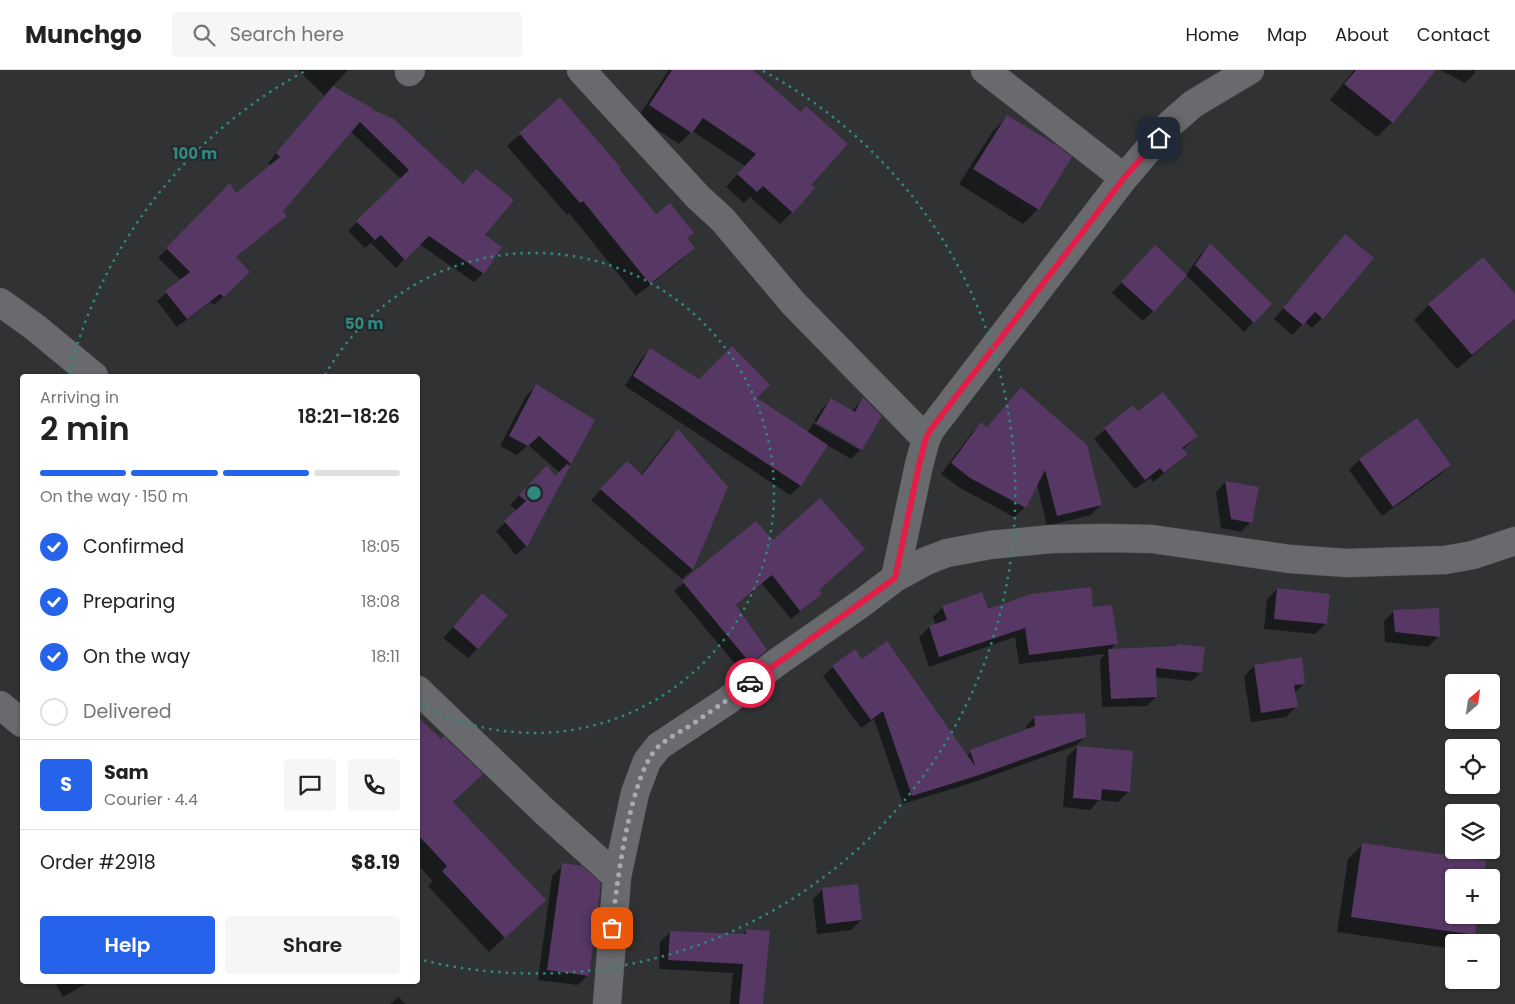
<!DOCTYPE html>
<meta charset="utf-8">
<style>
:root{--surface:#fff;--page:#f6f6f6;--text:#222;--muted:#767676;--line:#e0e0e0;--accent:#2563eb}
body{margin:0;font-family:Poppins,sans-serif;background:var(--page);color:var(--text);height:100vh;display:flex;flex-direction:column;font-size:19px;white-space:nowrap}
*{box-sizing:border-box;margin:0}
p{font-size:16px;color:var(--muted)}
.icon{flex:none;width:28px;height:28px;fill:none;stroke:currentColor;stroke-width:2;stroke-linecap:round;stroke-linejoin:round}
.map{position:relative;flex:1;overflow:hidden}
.panel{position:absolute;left:20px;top:304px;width:400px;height:610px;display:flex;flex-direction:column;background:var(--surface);border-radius:5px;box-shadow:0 1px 4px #0004}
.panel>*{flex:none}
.needle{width:32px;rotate:29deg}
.tools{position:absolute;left:1445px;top:604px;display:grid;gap:10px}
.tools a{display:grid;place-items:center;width:55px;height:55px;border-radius:5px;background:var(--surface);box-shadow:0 1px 4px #0004;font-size:25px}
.pin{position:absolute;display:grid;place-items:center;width:42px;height:42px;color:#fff;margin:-21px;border-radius:10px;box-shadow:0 2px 8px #0006}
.courier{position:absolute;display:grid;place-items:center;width:50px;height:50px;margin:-25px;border:4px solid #e11d48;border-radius:50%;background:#fff;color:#222;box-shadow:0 1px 6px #0007}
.overview em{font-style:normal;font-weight:600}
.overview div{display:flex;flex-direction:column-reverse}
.overview{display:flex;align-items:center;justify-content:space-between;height:85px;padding:0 20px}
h1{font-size:32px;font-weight:600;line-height:38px}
.bar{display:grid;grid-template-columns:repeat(4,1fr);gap:8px 5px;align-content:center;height:60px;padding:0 20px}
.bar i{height:6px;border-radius:4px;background:var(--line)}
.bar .selected{background:var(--accent)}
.bar p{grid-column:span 4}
.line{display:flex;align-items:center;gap:12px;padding:0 20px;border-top:1px solid var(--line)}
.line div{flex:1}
.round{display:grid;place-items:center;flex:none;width:52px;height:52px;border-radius:5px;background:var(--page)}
ol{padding:0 20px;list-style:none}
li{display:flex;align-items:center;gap:15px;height:55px}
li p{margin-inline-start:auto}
li .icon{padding:5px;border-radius:50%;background:var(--accent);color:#fff;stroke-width:4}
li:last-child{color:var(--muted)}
li i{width:28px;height:28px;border:2px solid var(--line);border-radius:50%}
.action{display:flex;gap:10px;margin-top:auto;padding:10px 20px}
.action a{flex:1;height:58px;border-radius:5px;background:var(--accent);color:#fff;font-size:20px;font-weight:600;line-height:58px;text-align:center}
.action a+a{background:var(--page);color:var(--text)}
header{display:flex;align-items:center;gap:30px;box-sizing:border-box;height:70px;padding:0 25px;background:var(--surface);border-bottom:1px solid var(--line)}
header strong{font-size:24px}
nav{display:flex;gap:28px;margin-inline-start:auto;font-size:18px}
.search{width:350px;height:45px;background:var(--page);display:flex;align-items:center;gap:12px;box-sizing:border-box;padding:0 18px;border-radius:5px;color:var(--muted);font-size:19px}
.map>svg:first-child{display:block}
.shadow{fill:#0007}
.building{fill:#573764}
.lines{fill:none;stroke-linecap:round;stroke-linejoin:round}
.street-casing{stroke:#4f5052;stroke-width:29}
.street{stroke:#696a6d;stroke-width:28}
.done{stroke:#a9aaac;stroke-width:5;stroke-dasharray:0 9}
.route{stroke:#e11d48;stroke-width:6}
.ring{fill:none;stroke:#308881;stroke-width:2.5;stroke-dasharray:2.5 5}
.centre{fill:#308881;stroke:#26282a;stroke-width:2.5}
.ring-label{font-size:15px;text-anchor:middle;font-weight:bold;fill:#308881;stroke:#26282a;stroke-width:4.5;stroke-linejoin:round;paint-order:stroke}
</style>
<header>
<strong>Munchgo</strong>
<div class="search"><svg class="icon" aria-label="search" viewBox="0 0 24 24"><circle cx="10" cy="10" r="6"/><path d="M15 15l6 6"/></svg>Search here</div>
<nav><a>Home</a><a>Map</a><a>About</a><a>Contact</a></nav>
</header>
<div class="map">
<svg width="1515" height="934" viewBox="0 0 1515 934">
<rect width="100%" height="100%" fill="#303234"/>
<!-- shadow -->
<path class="shadow" d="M298,0H348L332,17L483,165V203L474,212L419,174L396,198L371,173L365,178L348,161L401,109L350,61L281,141L276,155L235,188L240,211L214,235L210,232L177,257L157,231L181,210L158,188L230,115L236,125L271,96L268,93L325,26Z
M669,0H752L810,115L792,142L780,154L750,127L744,133L726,117L745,96L692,61L679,74L638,47Z
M1354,0H1434L1392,52L1377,67L1330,30Z
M1440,0L1468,1L1475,0V3L1465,13Z
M560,29L656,146L686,169L693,178L680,191L636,226L569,143L567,145L507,76Z
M1008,46L1038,139L1023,154L959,114L993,61Z
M1345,166L1322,248L1312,258L1305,252L1292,265L1274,249Z
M1210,175L1270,234L1244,262L1186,205L1201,184Z
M1145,187L1153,241L1143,251L1112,223Z
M1515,225V249L1457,299L1414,250L1429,235Z
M650,280L699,310L756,328L807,363L813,353L860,380V377L814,351L821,340L831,330L851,342L863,329L861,379L851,389L827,375L800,416L790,425L625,316L641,289Z
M536,316L594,350L526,476L516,485L496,461L517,441L510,435L538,406L554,407L560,403L528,375L517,385L500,376L526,326Z
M1011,329L1101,435L1091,445L1047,456L1037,414L1025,437L1014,447L960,418L941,404L971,364L981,354L986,358Z
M1132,336L1138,343L1197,366L1182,380L1186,384L1176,394L1153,412L1150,408L1135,419L1094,369Z
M1417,350L1450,395L1440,405L1382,446L1349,400L1359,390Z
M678,361L726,417L692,500L682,509L591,430L617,402L641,405L668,370Z
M1225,412L1251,452L1241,462L1221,458L1216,422Z
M756,453L821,524L791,549L762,514L735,536L765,580L741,601L674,521Z
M1277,519L1325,554L1315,564L1264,559L1267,529Z
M482,525L478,578L468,588L443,568Z
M943,537L987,541L1092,538L1116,573L1110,580L1175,578L1178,575L1201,602L1192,611L1155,607L1156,627L1147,636L1102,637L1100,589L1105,584L1019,594L1015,567L929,597L919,567L929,557L936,555L933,547Z
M1438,540V567L1428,577L1385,572L1384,551L1394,541Z
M855,581L862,591L967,686L971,682L1026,661V656L1035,647L1085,667L1075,676L968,714L903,734L874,649L861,658L823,606L833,597Z
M1254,596L1304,614L1294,623L1296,637L1286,647L1251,652L1244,606Z
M418,649L441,671L452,732L529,845L489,882L428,816L433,811L418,795Z
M1077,677L1128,722L1118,732L1099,730L1090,740L1063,737L1067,687Z
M1363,774L1454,808V845H1476L1474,865L1466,872H1454V879L1337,862L1348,789Z
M562,796L588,905L578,915L538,910L552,806Z
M823,819L861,850L851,860L817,864L813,829Z
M747,860L762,934H730L733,903L659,899L660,872L670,862L742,865Z
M54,911H91L63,927Z
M399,927L405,934H390Z"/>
<!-- building -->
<path class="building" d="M672,0H753L801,42L806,36L848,74L811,115L815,118L793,143L763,116L757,122L737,104L756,84L703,48L692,63L649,35Z
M1356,0H1436L1393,53L1344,14Z
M333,16L372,38L371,39L394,49L463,114L476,99L514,130L485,165L502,177L484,204L429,166L405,190L381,165L375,170L356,151L409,100L360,52L283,141L287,146L236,187L250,202L224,227L220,224L187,249L165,221L190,202L166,178L230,113L236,123L280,87L276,83Z
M560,27L621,98L619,99L656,144L670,133L694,163L687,168L695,178L650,214L583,131L580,133L519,63Z
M1007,45L1058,76L1072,87L1039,140L973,99Z
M1345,164L1374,188L1323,249L1315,242L1303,255L1283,238Z
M1210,173L1272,234L1254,253L1195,195Z
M1155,175L1187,205L1154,242L1121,212Z
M1483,187L1515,224V249L1472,285L1428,234Z
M732,276L770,315L757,328L828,375L801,416L633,306L650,278L699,309Z
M536,314L595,350L571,394L539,366L528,376L509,366Z
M1021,317L1087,375L1102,435L1057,446L1045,400L1026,438L970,408L951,393L981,352L987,357Z
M1163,322L1198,366L1182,378L1188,384L1164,403L1160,398L1145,410L1104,358L1133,335L1138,341Z
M863,327L882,346L862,380L816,353L831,328L855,342Z
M1417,348L1451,395L1393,437L1359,389Z
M678,359L728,417L693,500L600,419L627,391L642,405Z
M567,394L570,396L527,477L504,451L526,431L519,425L547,395L555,406Z
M1225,411L1259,417L1252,453L1231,449Z
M820,428L865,479L819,520L822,524L800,541L772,505L736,535L767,580L750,593L682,511L756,451L773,470Z
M1091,517L1093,537L1112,535L1118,574L1029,585L1025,558L939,587L929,556L947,550L942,536L982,522L988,539L1031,524Z
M1277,518L1330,524L1327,554L1274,549Z
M482,523L508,545L478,579L453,557Z
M1439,538L1440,567L1395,562L1393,540Z
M887,571L975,696L970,680L1035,656L1034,646L1085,643L1086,667L979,705L912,726L883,641L871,650L832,596L855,579L862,589Z
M1177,574L1205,577L1202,603L1156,598L1157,627L1111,629L1108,579L1177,576Z
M1302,587L1305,614L1294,615L1298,637L1261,643L1254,595Z
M418,647L441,669L444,666L483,704L453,732L546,830L505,868L442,801L447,796L418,765Z
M1077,676L1133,681L1130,722L1102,719L1101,730L1073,728Z
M1362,773L1486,791L1483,808H1454V845H1478L1475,865L1351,847Z
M562,793L582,796L601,813L589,906L547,900Z
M858,814L862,850L826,854L822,818Z
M746,859L770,861L763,934H739L743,894L668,890L670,861L746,864Z"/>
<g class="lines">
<defs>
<path id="street" d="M581,0L698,127L723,150L793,233L926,369
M985,0L1124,108
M409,2L411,0
M0,232L36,258L94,306
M895,508L919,395L926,369L931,359L1124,108L1170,54L1193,34L1250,0
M418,620L545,742L617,807
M0,635L22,653
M607,934L617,807L635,723L647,691L659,676L727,631L776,593L862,533L895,508L926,491L947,483L990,475L1052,469L1107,468L1152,469L1290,489L1347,493L1445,490L1473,485L1515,471"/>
</defs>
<!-- street casing -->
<use href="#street" class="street-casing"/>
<!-- street -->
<use href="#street" class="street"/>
</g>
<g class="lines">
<!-- done -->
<path class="done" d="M612,858C616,819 630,701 659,676C668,668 680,662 691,655C711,641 731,628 750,613"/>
<!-- route -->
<path class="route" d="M750,613L895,508L919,395L926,368L931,359L1124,108L1159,68"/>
</g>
<!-- distance rings -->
<g class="ring">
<path d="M325 305A240 240 0 1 1 418 633"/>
<path d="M69 303A480 480 0 0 1 305 1M763 1A480 480 0 0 1 418 889"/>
</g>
<circle cx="534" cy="423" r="8" class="centre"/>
<g class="ring-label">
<text x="195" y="89">100 m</text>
<text x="364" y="259">50 m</text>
</g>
</svg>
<div class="tools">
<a><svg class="needle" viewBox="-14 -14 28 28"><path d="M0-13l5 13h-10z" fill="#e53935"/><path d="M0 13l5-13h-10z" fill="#767676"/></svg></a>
<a><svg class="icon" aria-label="locate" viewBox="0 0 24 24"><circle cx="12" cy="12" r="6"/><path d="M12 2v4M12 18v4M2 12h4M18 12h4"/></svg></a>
<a><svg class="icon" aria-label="layers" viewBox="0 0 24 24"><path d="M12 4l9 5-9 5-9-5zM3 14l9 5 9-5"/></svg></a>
<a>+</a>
<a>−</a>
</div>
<div class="pin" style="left:612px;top:858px;background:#ea580c"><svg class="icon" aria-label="bag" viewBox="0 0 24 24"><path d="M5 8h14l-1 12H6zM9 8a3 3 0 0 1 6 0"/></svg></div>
<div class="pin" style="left:1159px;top:68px;background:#1f2937"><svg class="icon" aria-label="home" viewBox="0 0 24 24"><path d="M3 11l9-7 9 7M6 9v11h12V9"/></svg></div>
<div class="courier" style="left:750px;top:613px"><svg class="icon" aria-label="car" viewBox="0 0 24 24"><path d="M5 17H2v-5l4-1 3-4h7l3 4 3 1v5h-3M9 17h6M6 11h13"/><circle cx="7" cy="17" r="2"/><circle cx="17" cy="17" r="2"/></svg></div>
<section class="panel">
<div class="overview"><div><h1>2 min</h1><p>Arriving in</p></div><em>18:21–18:26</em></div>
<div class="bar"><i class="selected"></i><i class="selected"></i><i class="selected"></i><i></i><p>On the way · 150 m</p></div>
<ol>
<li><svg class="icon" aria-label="check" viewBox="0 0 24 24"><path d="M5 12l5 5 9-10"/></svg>Confirmed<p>18:05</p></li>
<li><svg class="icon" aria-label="check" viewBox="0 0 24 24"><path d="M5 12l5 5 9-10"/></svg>Preparing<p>18:08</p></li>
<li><svg class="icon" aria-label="check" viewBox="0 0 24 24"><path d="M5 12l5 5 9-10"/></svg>On the way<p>18:11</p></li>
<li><i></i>Delivered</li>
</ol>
<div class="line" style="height:90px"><b class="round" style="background:var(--accent);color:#fff">S</b><div><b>Sam</b><p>Courier · 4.4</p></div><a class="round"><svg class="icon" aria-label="chat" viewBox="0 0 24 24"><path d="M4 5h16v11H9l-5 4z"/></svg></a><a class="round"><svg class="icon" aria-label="phone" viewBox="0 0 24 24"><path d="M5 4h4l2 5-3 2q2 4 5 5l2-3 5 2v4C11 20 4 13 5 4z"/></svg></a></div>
<div class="line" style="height:65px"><div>Order #2918</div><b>$8.19</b></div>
<div class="action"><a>Help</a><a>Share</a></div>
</section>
</div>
